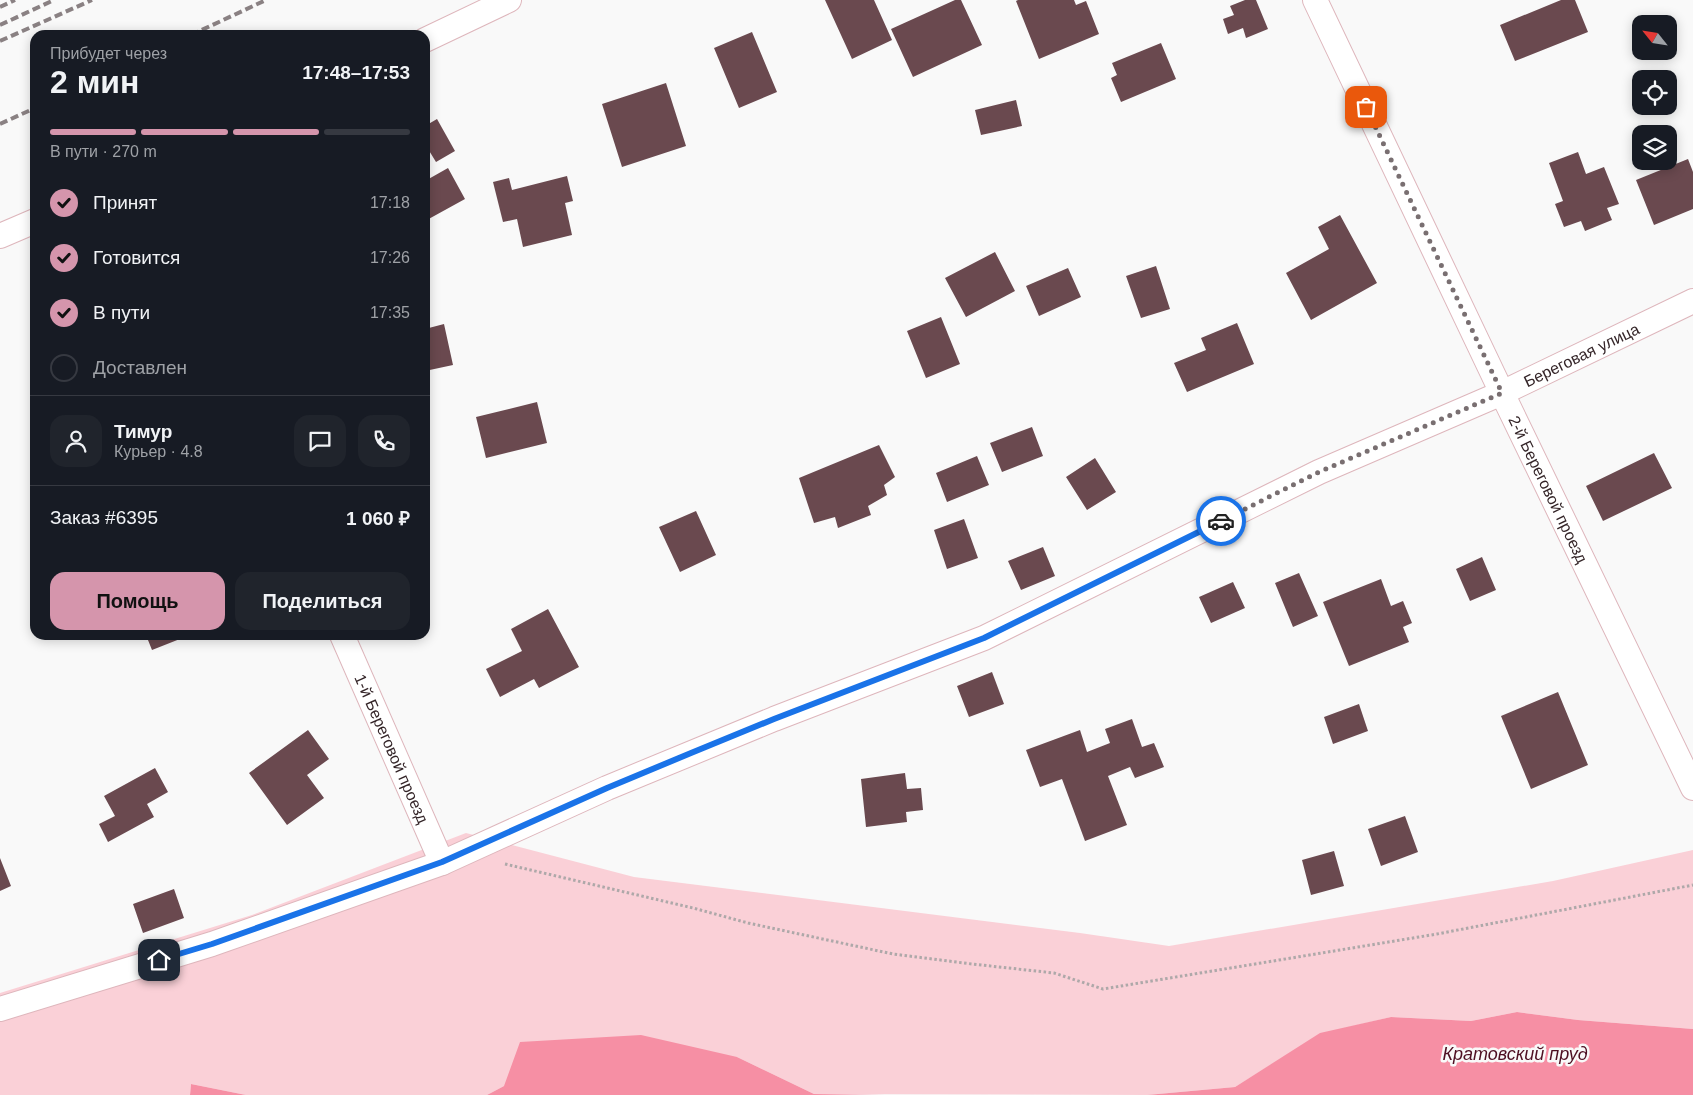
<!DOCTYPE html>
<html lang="ru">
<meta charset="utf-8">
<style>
:root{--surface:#171b24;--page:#20242c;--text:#f1f3f6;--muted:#9ea1a6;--line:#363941;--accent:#d595ac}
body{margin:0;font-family:Helvetica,sans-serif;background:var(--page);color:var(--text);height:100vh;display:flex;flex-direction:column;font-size:19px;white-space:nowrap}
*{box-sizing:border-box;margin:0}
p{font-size:16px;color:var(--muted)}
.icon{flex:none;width:28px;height:28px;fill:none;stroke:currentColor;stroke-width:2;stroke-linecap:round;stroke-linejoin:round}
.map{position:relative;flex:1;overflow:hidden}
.panel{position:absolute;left:30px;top:30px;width:400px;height:610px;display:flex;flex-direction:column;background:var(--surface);border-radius:15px;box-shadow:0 2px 12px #0003}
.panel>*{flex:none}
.needle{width:32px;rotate:300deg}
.fabs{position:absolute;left:1632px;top:15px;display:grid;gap:10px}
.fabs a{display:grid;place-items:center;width:45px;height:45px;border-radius:10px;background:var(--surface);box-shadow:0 2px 12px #0003;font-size:25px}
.pin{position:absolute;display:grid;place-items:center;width:42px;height:42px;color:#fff;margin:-21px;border-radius:10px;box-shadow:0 2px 8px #0006}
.courier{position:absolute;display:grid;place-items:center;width:50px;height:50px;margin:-25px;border:4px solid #1a73e8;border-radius:50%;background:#fff;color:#222;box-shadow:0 1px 6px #0007}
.headline em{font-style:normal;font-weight:700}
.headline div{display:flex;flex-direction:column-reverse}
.headline{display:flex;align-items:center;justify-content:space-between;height:85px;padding:0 20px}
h1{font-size:32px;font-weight:700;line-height:38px}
.bar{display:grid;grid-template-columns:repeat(4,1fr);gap:8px 5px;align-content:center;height:60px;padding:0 20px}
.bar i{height:6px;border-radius:4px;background:var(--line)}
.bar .on{background:var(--accent)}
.bar p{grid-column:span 4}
.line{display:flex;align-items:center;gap:12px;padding:0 20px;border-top:1px solid var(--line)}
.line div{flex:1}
.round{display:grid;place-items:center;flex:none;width:52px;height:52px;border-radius:15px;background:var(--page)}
ol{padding:0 20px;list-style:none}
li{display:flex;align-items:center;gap:15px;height:55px}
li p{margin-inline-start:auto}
li .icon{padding:5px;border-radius:50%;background:var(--accent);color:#111;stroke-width:4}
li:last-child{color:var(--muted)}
li i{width:28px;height:28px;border:2px solid var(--line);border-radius:50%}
.action{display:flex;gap:10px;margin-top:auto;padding:10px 20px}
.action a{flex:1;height:58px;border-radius:15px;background:var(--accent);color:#111;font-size:20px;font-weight:700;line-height:58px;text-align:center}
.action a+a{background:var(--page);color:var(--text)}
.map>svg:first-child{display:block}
.green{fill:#fad0d7}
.water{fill:#f68fa4}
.building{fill:#6a494f}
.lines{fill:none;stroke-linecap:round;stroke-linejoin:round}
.minor-casing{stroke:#deb6bc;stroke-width:26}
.path{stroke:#aea8a9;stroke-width:3;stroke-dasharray:2.5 2.5;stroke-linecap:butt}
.minor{stroke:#fff;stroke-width:24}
.rail{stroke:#8a8183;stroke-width:4;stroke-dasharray:8 4;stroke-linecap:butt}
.done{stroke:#796f71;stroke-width:5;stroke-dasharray:0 9}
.route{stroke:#1a73e8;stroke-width:6}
.labels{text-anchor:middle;stroke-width:5;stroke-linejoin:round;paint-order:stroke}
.street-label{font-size:16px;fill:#342528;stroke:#f9f9f9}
.water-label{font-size:18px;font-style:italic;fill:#4e0f22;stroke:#f9f9f9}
</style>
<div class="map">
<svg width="1693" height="1095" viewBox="0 0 1693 1095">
<rect width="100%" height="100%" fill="#f9f9f9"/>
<!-- green -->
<path class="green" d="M466,833L634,877L1080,933L1169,946L1553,881L1693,850V1029L1578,1020L1517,1012L1471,1021L1391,1017L1320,1034L1235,1087L1147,1095L814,1094L737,1057L504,1086L487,1095H246L191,1084L190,1095H0V993L252,915Z"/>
<!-- water -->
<path class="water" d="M1517,1012L1578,1020L1693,1029V1095H1147L1235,1087L1320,1033L1391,1017L1471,1021Z
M641,1035L737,1057L814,1094L885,1095H487L504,1086L520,1042Z
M191,1084L246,1095H190Z"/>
<!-- building -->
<path class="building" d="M825,0H874L892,40L852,59Z
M955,0H961L982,45L913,77L891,29Z
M1018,0H1074L1076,5L1086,1L1099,34L1039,59L1016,1Z
M1245,0H1256L1268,29L1246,38L1243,28L1228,34L1223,19L1234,15L1230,6Z
M1561,0H1575L1588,32L1515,61L1500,25Z
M752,32L777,92L739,108L714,48Z
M1161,43L1176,79L1121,102L1111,78L1117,75L1112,63Z
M666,83L686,146L622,167L602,104Z
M1016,100L1022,126L981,135L975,110Z
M437,119L455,151L436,162L425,144V126Z
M1578,152L1586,174L1604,167L1619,204L1607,208L1612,220L1585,231L1581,221L1564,227L1555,204L1563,201L1549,163Z
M1688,159L1693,172V209L1654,225L1636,180Z
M448,168L465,199L425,221V181Z
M567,176L573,201L565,203L572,235L523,247L517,219L503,222L493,182L509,178L512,190Z
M1340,215L1377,283L1311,320L1286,273L1329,249L1318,227Z
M995,252L1015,291L966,317L945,278Z
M1156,266L1170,309L1141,318L1126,276Z
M1068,268L1081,297L1039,316L1026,286Z
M941,317L960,364L926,378L907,331Z
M1237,323L1254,364L1187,392L1174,363L1206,350L1201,338Z
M444,324L453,365L425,371V329Z
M537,402L547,443L486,458L476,417Z
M1032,427L1043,456L1002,472L990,443Z
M879,445L895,477L884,485L887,495L868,506L871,515L838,528L835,517L814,523L799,478Z
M1654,453L1672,488L1603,521L1586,486Z
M977,456L989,485L947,502L936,473Z
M1095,458L1116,492L1087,510L1066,477Z
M696,511L716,555L680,572L659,527Z
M964,519L978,558L947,569L934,530Z
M1043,547L1055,576L1021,590L1008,561Z
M1482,557L1496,590L1470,601L1456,569Z
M1299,573L1318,616L1293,627L1275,583Z
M1381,579L1391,606L1403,601L1412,623L1403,627L1409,642L1349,666L1323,602Z
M1233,582L1245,608L1211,623L1199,597Z
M548,609L579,667L539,688L534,679L500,697L486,669L522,651L511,629Z
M146,635H190L152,650Z
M992,672L1004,704L969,717L957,686Z
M1558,692L1588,765L1531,789L1501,716Z
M1359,704L1368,731L1333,744L1324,717Z
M1132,719L1142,747L1154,743L1164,767L1135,778L1130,767L1108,776L1127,825L1085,841L1062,779L1040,787L1026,750L1080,730L1087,752L1110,743L1105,729Z
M308,730L329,759L307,775L324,798L287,825L249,773Z
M155,768L168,792L147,804L154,817L108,842L99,824L115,816L104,796Z
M905,773L907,789L921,788L923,810L906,812L907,822L866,827L861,779Z
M1405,816L1418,852L1381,866L1368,829Z
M1334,851L1344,886L1311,895L1302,860Z
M0,858L11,886L0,891Z
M174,889L184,918L143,933L133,904Z"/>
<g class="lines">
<defs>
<g id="minor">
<path id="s1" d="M1315,0L1502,393L1693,788"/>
<path d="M425,40L509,0"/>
<path d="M0,236L35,221"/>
<path id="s2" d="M342,635L442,863"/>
<path id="s3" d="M0,1009L212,944L442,863L607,788L774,719L984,638L1319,472L1502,393L1693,301"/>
</g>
</defs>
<!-- minor casing -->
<use href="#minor" class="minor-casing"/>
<!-- path -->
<path class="path" d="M505,864L693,908L748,923L893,954L972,964L1054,973L1103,989L1437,934L1693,885"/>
<!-- minor -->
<use href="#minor" class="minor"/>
<!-- rail -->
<path class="rail" d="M0,7L15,0
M0,25L54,0
M191,35L266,0
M0,41L92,0
M0,124L35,108"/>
</g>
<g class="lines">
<!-- done -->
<path class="done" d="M1221,521L1319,472L1502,393L1366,107"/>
<!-- route -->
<path class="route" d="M159,960L212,944L442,862L607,788L691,753L774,719L984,638L1221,521"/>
</g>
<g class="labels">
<!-- street labels -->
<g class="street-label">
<text dy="6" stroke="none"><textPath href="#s3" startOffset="1714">Береговая улица</textPath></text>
<text dy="6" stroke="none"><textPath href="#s1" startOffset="542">2-й Береговой проезд</textPath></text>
<text dy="6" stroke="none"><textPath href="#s2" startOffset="124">1-й Береговой проезд</textPath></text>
</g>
<!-- water labels -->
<g class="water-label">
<text x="1515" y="1060">Кратовский пруд</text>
</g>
</g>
</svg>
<div class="fabs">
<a><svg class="needle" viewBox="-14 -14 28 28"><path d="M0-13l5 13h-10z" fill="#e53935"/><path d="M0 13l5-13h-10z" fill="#9ea1a6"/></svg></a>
<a><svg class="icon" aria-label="locate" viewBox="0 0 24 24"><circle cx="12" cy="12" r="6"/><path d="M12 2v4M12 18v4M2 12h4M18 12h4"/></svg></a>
<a><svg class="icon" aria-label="layers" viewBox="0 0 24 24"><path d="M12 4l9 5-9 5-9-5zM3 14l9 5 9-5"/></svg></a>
</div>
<div class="pin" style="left:1366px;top:107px;background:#ea580c"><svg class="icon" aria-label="bag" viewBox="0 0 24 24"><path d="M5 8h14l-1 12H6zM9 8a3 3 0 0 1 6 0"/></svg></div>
<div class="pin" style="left:159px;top:960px;background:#1f2937"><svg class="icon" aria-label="home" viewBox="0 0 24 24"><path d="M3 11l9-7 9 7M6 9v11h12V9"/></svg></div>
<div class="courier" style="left:1221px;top:521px"><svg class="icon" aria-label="car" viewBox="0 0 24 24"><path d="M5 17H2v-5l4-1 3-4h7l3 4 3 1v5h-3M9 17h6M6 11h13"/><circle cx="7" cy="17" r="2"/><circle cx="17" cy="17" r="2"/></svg></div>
<section class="panel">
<div class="headline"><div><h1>2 мин</h1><p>Прибудет через</p></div><em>17:48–17:53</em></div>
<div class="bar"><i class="on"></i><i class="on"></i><i class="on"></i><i></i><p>В пути · 270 m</p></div>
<ol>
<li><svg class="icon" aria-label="check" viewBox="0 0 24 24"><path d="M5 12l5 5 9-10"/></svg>Принят<p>17:18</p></li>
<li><svg class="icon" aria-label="check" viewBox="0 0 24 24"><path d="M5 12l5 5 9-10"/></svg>Готовится<p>17:26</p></li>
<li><svg class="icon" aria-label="check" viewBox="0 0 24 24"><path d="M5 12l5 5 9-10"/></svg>В пути<p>17:35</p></li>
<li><i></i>Доставлен</li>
</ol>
<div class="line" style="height:90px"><a class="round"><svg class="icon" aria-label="person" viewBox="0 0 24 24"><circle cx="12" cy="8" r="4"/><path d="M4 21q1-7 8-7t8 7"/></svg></a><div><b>Тимур</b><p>Курьер · 4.8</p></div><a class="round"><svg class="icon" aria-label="chat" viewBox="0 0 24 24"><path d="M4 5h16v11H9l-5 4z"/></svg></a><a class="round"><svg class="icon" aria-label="phone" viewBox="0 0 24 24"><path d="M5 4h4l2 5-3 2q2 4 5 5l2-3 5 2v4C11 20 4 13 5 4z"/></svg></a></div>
<div class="line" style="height:65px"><div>Заказ #6395</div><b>1 060 ₽</b></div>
<div class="action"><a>Помощь</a><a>Поделиться</a></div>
</section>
</div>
